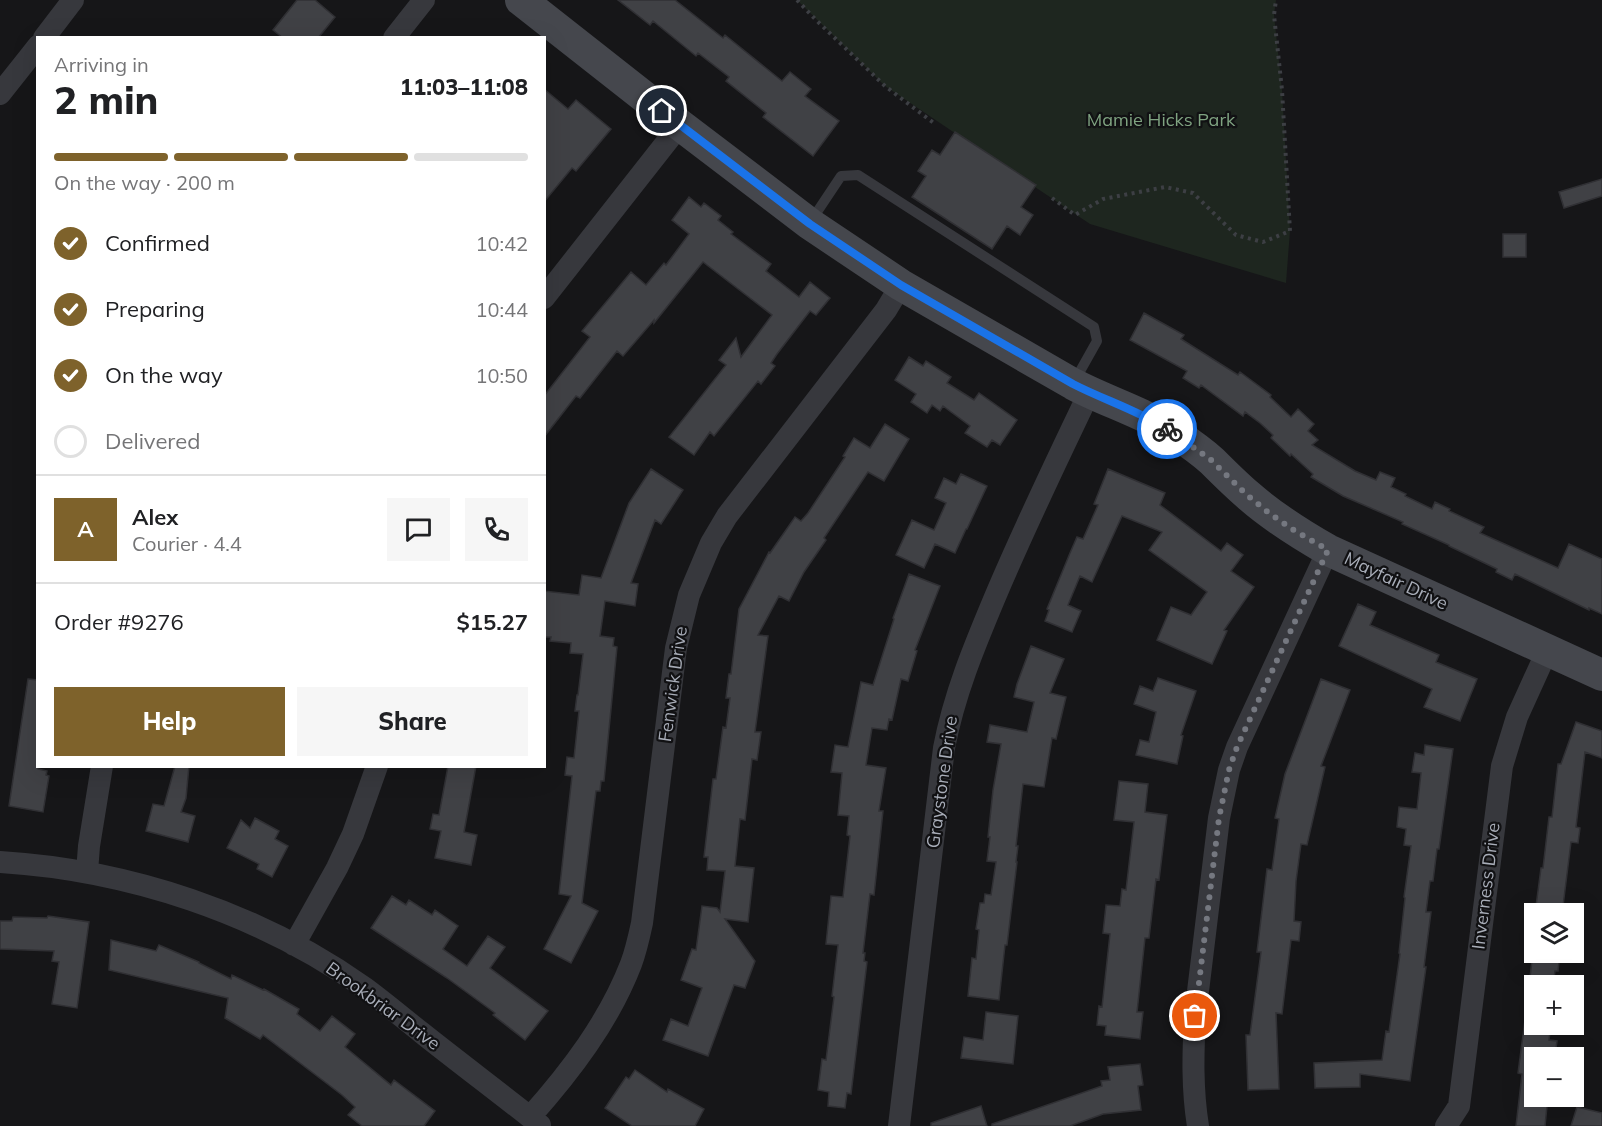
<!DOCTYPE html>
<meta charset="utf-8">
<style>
:root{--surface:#fff;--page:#f6f6f6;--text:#202124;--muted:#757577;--line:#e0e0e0;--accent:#7e622b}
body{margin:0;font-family:Mulish,sans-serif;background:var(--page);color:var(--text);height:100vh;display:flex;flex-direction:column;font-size:22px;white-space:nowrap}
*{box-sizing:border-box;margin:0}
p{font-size:20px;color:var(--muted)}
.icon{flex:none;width:33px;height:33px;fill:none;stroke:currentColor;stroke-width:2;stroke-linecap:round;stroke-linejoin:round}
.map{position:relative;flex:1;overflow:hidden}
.sheet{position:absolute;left:36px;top:36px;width:510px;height:732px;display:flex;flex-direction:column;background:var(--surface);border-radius:0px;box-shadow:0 6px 24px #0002}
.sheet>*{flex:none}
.buttons{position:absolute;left:1524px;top:903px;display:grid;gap:12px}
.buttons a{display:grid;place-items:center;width:60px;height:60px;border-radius:0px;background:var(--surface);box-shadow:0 6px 24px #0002;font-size:30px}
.pin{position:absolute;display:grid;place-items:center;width:51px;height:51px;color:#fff;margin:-26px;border:3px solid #fff;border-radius:50%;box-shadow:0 2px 6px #0007}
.courier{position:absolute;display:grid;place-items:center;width:60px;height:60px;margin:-30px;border:4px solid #1a73e8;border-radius:50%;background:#fff;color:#222;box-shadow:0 2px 8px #0007}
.overview em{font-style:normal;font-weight:800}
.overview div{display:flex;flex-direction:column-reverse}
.overview{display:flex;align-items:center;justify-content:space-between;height:102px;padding:0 18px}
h1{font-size:39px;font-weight:800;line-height:45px}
.bar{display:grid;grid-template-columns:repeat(4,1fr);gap:9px 6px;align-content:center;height:72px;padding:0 18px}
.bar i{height:8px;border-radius:4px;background:var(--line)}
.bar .current{background:var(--accent)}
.bar p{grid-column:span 4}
.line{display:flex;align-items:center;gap:15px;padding:0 18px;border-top:2px solid var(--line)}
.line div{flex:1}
.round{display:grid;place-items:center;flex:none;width:63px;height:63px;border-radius:0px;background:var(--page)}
ol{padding:0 18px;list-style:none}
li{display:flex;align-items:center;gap:18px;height:66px}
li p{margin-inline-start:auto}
li .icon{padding:6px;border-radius:50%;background:var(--accent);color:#fff;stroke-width:4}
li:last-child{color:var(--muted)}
li i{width:33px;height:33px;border:3px solid var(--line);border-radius:50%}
.button{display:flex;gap:12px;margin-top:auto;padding:12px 18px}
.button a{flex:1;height:69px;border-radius:0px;background:var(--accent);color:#fff;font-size:24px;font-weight:800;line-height:69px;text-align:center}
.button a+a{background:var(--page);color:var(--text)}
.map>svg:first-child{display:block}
.green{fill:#1e261f}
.building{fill:#404145;stroke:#303034;stroke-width:1.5}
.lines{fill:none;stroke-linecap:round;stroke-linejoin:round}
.path{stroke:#3d3f44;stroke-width:4;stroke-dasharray:3 4.5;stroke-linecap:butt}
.lane{stroke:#37383d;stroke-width:10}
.street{stroke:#37383d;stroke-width:22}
.secondary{stroke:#45474d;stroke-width:32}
.done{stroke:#757880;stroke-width:6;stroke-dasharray:0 10.8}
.route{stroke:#1a73e8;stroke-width:8}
.labels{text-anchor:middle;stroke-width:4.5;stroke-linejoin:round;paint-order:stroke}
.park-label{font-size:18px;fill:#7fa381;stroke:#111113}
.street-label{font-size:18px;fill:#a8adb8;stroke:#111113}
</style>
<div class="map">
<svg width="1602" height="1126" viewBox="0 0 1602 1126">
<rect width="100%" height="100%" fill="#161618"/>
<!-- green -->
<path class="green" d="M797,0H1276L1274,15L1282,90L1290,231L1286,283L1090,224L885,86Z"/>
<!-- building -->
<path class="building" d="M297,0H315L335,17L318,38H283L273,30Z
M618,0H675L723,38L725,35L782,81L790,72L811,89L805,96L839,121L813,156L763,117L766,113L726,81L729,77L698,53L696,56L653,21L650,25Z
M544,89L568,109L576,100L611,129L576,171L572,168L544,202Z
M955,132L1036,185L1021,207L1033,215L1020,235L1007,226L992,249L912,197L926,176L918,171L932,150L940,155Z
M1602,179V196L1564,208L1559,192Z
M689,197L701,207L704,203L721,216L718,220L733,232L731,234L771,264L766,271L799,297L810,282L830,298L816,315L810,311L777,354L771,363L775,366L761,384L758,381L714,436L710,432L694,455L669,437L726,365L719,360L736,338L741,357L772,315L703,262L654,323V320L623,356L617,351L580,398L576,396L544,437V396L590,337L582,331L631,272L646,285L664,263L666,265L689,234L672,220Z
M1503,234H1526V257H1503Z
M1144,313L1184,335L1181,339L1238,375L1240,372L1271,395L1270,397L1291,417L1298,409L1314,424L1308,431L1318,440L1312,445L1355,471L1376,480L1380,472L1395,478L1391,487L1406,494L1405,496L1432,509L1435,502L1450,509L1449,511L1484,527L1480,533L1558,568L1569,544L1602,559V614L1589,608V610L1515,574L1512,580L1496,572L1497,569L1449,546V545L1402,524L1403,522L1343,496L1311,477L1313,474L1291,454L1290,456L1271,438L1273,435L1260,423L1245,412L1243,416L1201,385L1199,388L1183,378L1187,371L1130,340Z
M909,357L923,366L926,361L951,377L947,383L974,400L979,393L1017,420L1000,445L992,440L987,447L965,433L970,426L943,406L940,411L932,405L927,413L911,402L916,394L895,380Z
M885,424L909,439L884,481L868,472L824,538L826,540L804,572L789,601L779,596L758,635L768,636L755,732H761L757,760L752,759L745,820L740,819L735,866L754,868L748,922L725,919L755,961L745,988L734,985L708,1056L663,1040L671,1019L688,1026L702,988L681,980L692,949L696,950L702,906L717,908L720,912L725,871L707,870L708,857H704L713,779H716L723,727L726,728L730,698H726L729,674H731L739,609L769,552L770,553L795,517L801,521L808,513L845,457L843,456L854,438L870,448Z
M651,469L683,490L661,524L655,520L631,583L638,584L635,606L605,601L600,636L614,638L613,646L617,647L604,781H601L600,791H596L582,903L598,911L571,963L544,949L571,896L559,894L572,776L565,775L567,757L574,758L579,711H575L577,695H578L583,654L570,653L571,643L550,641L551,637H544V591L579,595L582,575L601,578L629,503Z
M1108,469L1165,493L1160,505L1221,551L1227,543L1243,555L1231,571L1254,587L1224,630L1227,631L1212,664L1157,640L1171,607L1191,615L1207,592L1149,550L1162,532L1122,516L1092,582L1080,576L1068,605L1081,611L1072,632L1045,621L1049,610L1047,609L1070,553L1077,537L1083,539L1098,505L1094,504Z
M961,474L987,486L967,529H966L955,553L935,544L924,568L896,555L912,520L934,530L946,503L935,498L944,478L956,484Z
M909,574L940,586L915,650L917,651L908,681L901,679L892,720L889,719L887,730L872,728L866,765L886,768L879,811H883L874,895L870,894L863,953H865L864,961L867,962L851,1094L847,1093L845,1108L828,1106L829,1092L818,1090L822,1059L826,1060L834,997L832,996L838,945L826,944L831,896L843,897L850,836L847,835L849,816L838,815L842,773L831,772L835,745L848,747L861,682L873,685L894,619L893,618Z
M1358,604L1376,612L1370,625L1439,655L1436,662L1477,679L1460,721L1424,707L1432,689L1339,646Z
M1031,646L1064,659L1050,693L1066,697L1056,739L1052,738L1044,787L1023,784L1016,846H1018L1016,862H1017L1007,945H1005L999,1000L968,996L972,958L976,959L979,930L976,929L980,903H984L985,894L991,895L996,862L987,861L990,837H988L993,790L1001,744L987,742L990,725L1027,732L1034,702L1014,697L1017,684Z
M1158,678L1196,691L1181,735L1183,736L1177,764L1136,755L1140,740L1149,742L1156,712L1134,704L1140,686L1153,691Z
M28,679L38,680V769L47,771L46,775L49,776L43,812L9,806Z
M1321,679L1350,690L1321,766L1325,767L1307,845L1301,844L1296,881L1294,921L1301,922L1299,941L1291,940L1282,1014L1276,1013L1279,1089L1248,1090L1246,1035H1250L1261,952H1257L1267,869L1272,870L1279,819L1275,818L1285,774Z
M1576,722L1602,731V758L1585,752L1576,827L1580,828L1578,843L1571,842L1562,914H1535L1541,868H1543L1549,817H1552L1558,764H1561Z
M1425,745L1453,749L1439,849H1437L1433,881H1430L1426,912H1431L1424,967H1426L1410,1081L1360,1074V1087L1315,1088L1314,1063L1382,1060L1386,1031L1389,1032L1400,954L1399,953L1405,898L1404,897L1411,846L1404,845L1406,829L1397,827L1399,807L1417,809L1421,773L1412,772L1415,753L1424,755Z
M175,766H189L186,798L181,812L195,816L188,842L146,831L153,804L164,806Z
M448,766H476L464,832L477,835L471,865L435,858L441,831L430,829L433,814L439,815Z
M1119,781L1148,784L1145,812L1167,815L1159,880L1156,879L1149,938H1145L1137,1012H1143L1140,1039L1105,1035L1106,1026L1097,1025L1099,1006L1102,1007L1110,934L1103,933L1106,905L1120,906L1122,889L1126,890L1134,822L1114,820Z
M255,818L279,831L275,839L288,846L272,877L257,869L259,864L227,848L241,820L250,828Z
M392,896L406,905L409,900L432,915L435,910L458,926L443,949L467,966L488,936L505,947L490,968L548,1011L525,1040L493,1015L495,1013L447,978L371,928Z
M48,916L89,922L77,1008L52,1004L59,962L52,961L54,951L0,949V921H12L13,917L47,918Z
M111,940L156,951L159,945L199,962V963L231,979L232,975L263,990L264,989L299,1009L297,1014L320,1031L332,1016L355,1034L345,1047L391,1085L394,1080L435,1111L424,1126H362L348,1115L355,1107L342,1095L263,1035L260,1039L225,1018L228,998L109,970Z
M1533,952H1560L1558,971H1555L1553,986H1529Z
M986,1012L1018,1016L1013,1064L961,1058L964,1037L983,1040Z
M1525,1020L1534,1021V1030L1550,1032L1549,1040L1557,1041L1555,1056L1545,1055V1058H1534V1096H1548L1545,1126H1516L1522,1074L1518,1073Z
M1140,1064L1143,1085L1138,1086L1141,1110L1103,1114L1070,1126H992V1124L1102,1086L1101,1081L1110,1080L1108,1067Z
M635,1070L667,1092L668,1089L704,1109L695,1126H632L605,1108L626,1077L629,1079Z
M981,1106L987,1126H931V1123Z
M1577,1107L1602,1113V1126H1571Z"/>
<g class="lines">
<!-- path -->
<path class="path" d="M797,0L816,20L885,86L935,124
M1052,198L1075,215L1103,199L1165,187L1193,193L1236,235L1263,242L1290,231L1282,90L1274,15L1276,0"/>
<!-- lane -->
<path class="lane" d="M811,221L841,176L858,175L1094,327L1097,341L1074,382"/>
<!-- street -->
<path class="street" d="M44,38L73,0
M394,38L424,0
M0,94L38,46
M544,298L680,125
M0,862C129,870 259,913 365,988C384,1002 403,1018 422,1033C461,1064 501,1094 540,1125
M87,872L89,846L102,766
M294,945L337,868L353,834L377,766
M530,1117C571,1071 609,1021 631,964C636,951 639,937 642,923L676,648L689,595L711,543L727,516L886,310L901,285
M899,1126L944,748C954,695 974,647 995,597C1024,528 1057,460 1089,393
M1198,1126C1192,1089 1193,1053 1195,1016L1219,818L1229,770L1237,747L1328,550
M1446,1126L1459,1106L1502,766L1517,717L1547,651"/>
<!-- secondary -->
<path class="secondary" d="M521,0L680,125L810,224L901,285L1073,384C1107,402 1143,412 1176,434C1188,442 1201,451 1212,461C1224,473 1236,485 1249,496C1273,517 1300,534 1328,550L1602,675"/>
</g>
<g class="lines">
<!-- done -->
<path class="done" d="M1167,429L1210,459L1247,495L1269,513L1292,529L1328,550L1237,747L1229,770L1219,818L1195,1016"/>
<!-- route -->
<path class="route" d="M662,111L810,224L901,285L1073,384C1104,400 1137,410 1167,429"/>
</g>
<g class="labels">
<!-- park labels -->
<g class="park-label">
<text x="1161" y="126">Mamie Hicks Park</text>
</g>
<!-- street labels -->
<g class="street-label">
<text transform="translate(1396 581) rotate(25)" y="6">Mayfair Drive</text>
<text transform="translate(673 684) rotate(-82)" y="6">Fenwick Drive</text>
<text transform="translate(942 782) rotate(-82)" y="6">Graystone Drive</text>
<text transform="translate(1486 886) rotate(-83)" y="6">Inverness Drive</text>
<text transform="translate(383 1006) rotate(36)" y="6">Brookbriar Drive</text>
</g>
</g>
</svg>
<div class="buttons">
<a><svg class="icon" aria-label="layers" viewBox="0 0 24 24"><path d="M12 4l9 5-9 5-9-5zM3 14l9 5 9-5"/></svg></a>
<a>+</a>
<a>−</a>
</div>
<div class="pin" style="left:1195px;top:1016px;background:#ea580c"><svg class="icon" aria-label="bag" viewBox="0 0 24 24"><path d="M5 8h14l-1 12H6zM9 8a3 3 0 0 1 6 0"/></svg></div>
<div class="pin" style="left:662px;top:111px;background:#1f2937"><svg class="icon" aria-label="home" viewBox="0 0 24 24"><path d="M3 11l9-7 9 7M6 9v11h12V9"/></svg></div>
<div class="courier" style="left:1167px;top:429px"><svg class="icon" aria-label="bike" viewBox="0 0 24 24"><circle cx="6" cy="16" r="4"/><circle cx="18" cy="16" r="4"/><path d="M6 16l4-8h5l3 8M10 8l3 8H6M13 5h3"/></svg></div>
<section class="sheet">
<div class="overview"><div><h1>2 min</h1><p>Arriving in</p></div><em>11:03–11:08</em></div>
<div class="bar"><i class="current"></i><i class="current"></i><i class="current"></i><i></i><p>On the way · 200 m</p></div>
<ol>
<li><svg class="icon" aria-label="check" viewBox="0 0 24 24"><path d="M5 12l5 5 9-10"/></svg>Confirmed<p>10:42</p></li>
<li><svg class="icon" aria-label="check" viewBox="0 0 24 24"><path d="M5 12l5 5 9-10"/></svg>Preparing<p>10:44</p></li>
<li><svg class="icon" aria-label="check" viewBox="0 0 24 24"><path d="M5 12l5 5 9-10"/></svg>On the way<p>10:50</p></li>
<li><i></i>Delivered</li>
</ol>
<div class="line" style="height:108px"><b class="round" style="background:var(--accent);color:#fff">A</b><div><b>Alex</b><p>Courier · 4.4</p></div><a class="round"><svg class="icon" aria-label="chat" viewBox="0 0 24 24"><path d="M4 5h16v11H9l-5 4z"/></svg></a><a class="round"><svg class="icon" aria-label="phone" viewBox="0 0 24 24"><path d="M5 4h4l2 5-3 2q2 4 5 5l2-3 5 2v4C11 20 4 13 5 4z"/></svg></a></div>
<div class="line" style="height:78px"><div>Order #9276</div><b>$15.27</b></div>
<div class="button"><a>Help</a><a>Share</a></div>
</section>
</div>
